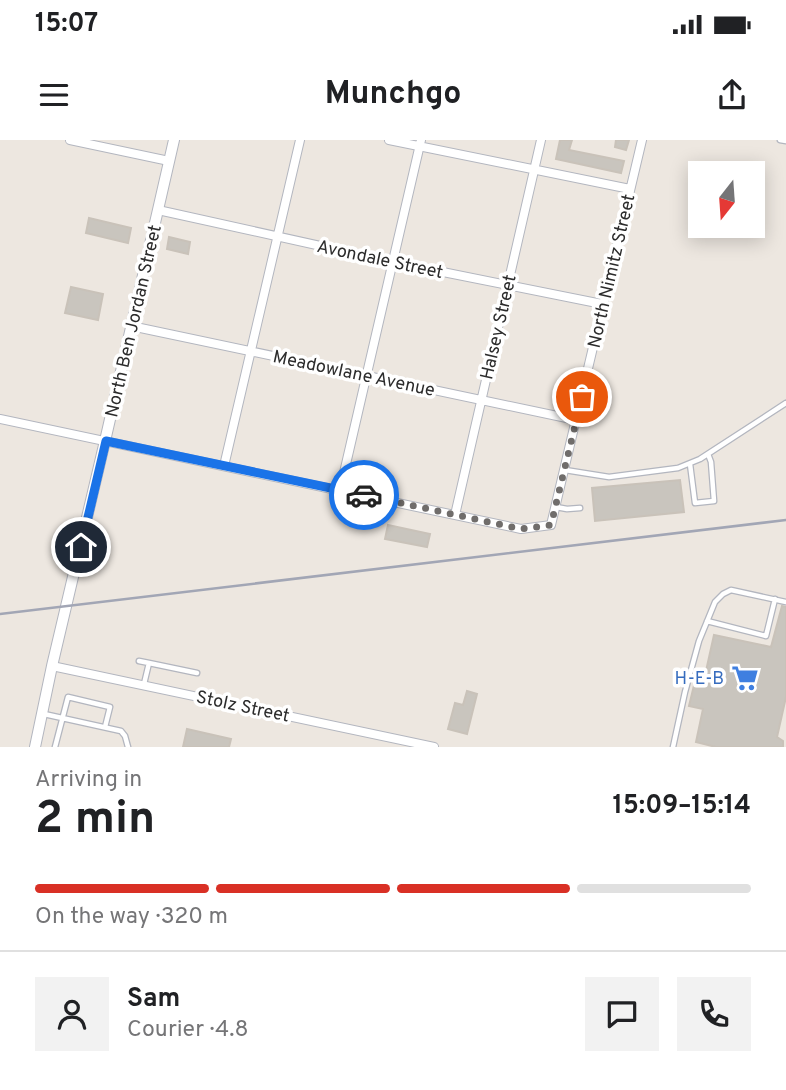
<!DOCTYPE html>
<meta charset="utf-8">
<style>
:root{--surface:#fff;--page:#f2f2f2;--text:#202124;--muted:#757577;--line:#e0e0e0;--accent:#d93025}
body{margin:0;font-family:Overpass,sans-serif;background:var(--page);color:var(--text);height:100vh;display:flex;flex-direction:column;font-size:26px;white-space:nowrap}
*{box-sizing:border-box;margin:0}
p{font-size:23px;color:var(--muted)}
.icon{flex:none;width:38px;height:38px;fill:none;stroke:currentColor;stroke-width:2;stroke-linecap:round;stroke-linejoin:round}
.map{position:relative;height:607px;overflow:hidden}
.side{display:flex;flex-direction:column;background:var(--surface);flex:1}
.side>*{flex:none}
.needle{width:46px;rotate:197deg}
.buttons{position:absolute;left:688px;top:21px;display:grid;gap:14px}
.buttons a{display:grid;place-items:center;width:77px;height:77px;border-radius:0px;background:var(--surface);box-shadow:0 4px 18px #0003;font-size:35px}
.pin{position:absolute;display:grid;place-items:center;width:60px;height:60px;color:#fff;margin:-30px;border:4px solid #fff;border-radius:50%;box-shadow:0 2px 7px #0007}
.courier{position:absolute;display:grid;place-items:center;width:70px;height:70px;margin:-35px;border:5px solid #1a73e8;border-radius:50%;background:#fff;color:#222;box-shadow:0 2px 9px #0007}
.headline em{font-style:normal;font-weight:700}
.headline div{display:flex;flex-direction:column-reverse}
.headline{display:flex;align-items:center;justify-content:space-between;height:119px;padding:0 35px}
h1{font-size:46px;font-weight:700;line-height:52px}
.bar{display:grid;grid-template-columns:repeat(4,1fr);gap:10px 7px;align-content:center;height:84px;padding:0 35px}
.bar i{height:9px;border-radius:5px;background:var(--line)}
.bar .active{background:var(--accent)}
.bar p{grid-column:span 4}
.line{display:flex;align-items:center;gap:18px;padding:0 35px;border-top:2px solid var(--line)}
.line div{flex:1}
.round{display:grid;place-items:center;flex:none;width:74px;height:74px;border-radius:0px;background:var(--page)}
.status{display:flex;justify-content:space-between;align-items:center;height:49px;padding:0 35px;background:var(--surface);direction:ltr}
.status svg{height:19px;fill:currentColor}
header{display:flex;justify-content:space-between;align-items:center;height:91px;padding:0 35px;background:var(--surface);font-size:32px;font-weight:700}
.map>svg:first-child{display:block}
.building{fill:#c9c5be;stroke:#c9c2b9;stroke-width:2}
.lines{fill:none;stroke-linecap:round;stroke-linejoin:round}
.service-casing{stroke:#b3b6bf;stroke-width:7}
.minor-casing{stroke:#b3b6bf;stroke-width:10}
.tertiary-casing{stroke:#b3b6bf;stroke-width:12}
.service{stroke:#fff;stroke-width:4.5}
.minor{stroke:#fff;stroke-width:8}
.tertiary{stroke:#fff;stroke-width:10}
.rail{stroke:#a2a6b5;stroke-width:2.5}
.done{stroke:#706d6b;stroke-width:7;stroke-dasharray:0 12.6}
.route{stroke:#1a73e8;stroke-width:9}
.labels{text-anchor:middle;stroke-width:7;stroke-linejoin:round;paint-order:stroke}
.street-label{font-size:18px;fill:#2c2c2c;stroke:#fff}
.shop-label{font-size:18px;fill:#366cbe;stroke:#fff;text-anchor:end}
</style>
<div class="status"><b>15:07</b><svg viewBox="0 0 49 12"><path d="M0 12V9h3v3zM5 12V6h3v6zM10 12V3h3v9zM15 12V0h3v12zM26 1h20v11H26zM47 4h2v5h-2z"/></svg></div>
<header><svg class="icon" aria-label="menu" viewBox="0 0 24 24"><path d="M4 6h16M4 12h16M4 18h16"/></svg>Munchgo<svg class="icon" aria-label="share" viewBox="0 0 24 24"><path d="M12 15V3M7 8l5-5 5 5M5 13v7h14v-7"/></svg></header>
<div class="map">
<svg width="786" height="607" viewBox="0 0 786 607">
<rect width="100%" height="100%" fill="#ede7e0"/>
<!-- building -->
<path class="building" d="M560,0H572L569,10L624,21L621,33L556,19Z
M616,0H629L626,10L615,7Z
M89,78L131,88L128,103L86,93Z
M169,97L190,102L188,114L167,109Z
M71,147L103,154L98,180L65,173Z
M680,340L684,372L595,381L592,348Z
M388,385L430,394L427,407L385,399Z
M782,466L786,467V557L777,597L783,601V607H716L696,602L703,569L689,566L696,537L704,540L714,495L771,507Z
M467,551L477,554L467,594L448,589L455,563L463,565Z
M187,589L231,599L229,607H183Z"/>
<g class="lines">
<defs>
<path id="service" d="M780,0L786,1
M690,324L695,363L714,361L711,322L708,314
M565,330L609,337L678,328L700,319L786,263
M556,367L567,369L580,368
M707,481L766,496L775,459
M139,521L149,523
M144,544L149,523L197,533
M44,574L121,591L125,596L128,607
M55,607L68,557L110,567L105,587
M673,607L685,552L699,501L715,462L723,454L731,450L786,462"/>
<path id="minor" d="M70,0L169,21
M389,0L630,49
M158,70L393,122L602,164
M131,186L576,280
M0,279L521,389L551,385L642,0
M224,326L300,0
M340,350L421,0
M455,375L541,0
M52,526L434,607"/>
<path id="tertiary" d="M35,607L52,526L105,301L174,0"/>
</defs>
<!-- service casing -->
<use href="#service" class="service-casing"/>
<!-- minor casing -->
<use href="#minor" class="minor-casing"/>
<!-- tertiary casing -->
<use href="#tertiary" class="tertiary-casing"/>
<!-- service -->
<use href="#service" class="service"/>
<!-- minor -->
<use href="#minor" class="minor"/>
<!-- tertiary -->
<use href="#tertiary" class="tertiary"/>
<!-- rail -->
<path class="rail" d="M0,474L786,380"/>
</g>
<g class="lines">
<!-- done -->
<path class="done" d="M364,355L521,389L551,385L582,257"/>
<!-- route -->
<path class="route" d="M81,407L106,301L364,355"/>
</g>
<!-- icons -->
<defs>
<symbol id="supermarket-bare" viewBox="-9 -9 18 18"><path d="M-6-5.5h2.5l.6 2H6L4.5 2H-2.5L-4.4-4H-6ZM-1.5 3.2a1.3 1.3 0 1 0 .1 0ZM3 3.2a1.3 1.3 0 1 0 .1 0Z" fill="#3f7fe0" stroke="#fff" stroke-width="2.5" paint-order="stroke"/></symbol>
</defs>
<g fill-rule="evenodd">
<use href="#supermarket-bare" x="726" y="519" width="38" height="38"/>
</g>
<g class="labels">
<!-- street labels -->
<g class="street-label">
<text transform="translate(380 119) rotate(12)" y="6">Avondale Street</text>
<text transform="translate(611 131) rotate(-77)" y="6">North Nimitz Street</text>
<text transform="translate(133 181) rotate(-77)" y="6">North Ben Jordan Street</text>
<text transform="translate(498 187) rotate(-77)" y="6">Halsey Street</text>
<text transform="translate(354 233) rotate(12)" y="6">Meadowlane Avenue</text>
<text transform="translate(243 566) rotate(12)" y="6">Stolz Street</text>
</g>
<!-- shop labels -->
<g class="shop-label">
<text x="724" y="544">H-E-B</text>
</g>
</g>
</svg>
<div class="buttons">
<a><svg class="needle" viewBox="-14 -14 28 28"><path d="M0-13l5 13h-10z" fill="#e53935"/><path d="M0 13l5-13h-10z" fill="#757577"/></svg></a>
</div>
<div class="pin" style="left:582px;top:257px;background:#ea580c"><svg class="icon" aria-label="bag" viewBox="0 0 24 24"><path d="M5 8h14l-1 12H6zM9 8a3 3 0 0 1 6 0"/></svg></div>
<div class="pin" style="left:81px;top:407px;background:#1f2937"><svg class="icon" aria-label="home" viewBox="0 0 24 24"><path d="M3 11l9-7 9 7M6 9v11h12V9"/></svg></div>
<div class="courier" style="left:364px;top:355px"><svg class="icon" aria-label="car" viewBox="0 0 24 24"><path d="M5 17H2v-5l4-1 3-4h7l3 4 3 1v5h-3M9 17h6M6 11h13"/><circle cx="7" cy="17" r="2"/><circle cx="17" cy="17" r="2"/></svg></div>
</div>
<section class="side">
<div class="headline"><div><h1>2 min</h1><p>Arriving in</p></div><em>15:09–15:14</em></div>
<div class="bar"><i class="active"></i><i class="active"></i><i class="active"></i><i></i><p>On the way · 320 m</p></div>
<div class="line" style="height:126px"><a class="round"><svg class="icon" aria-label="person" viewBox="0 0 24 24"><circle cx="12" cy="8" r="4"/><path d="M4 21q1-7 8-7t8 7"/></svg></a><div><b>Sam</b><p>Courier · 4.8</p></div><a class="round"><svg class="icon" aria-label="chat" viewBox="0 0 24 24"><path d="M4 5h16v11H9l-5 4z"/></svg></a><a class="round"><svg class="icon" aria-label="phone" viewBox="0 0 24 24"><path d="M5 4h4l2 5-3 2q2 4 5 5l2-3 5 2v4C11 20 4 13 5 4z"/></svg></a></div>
</section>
